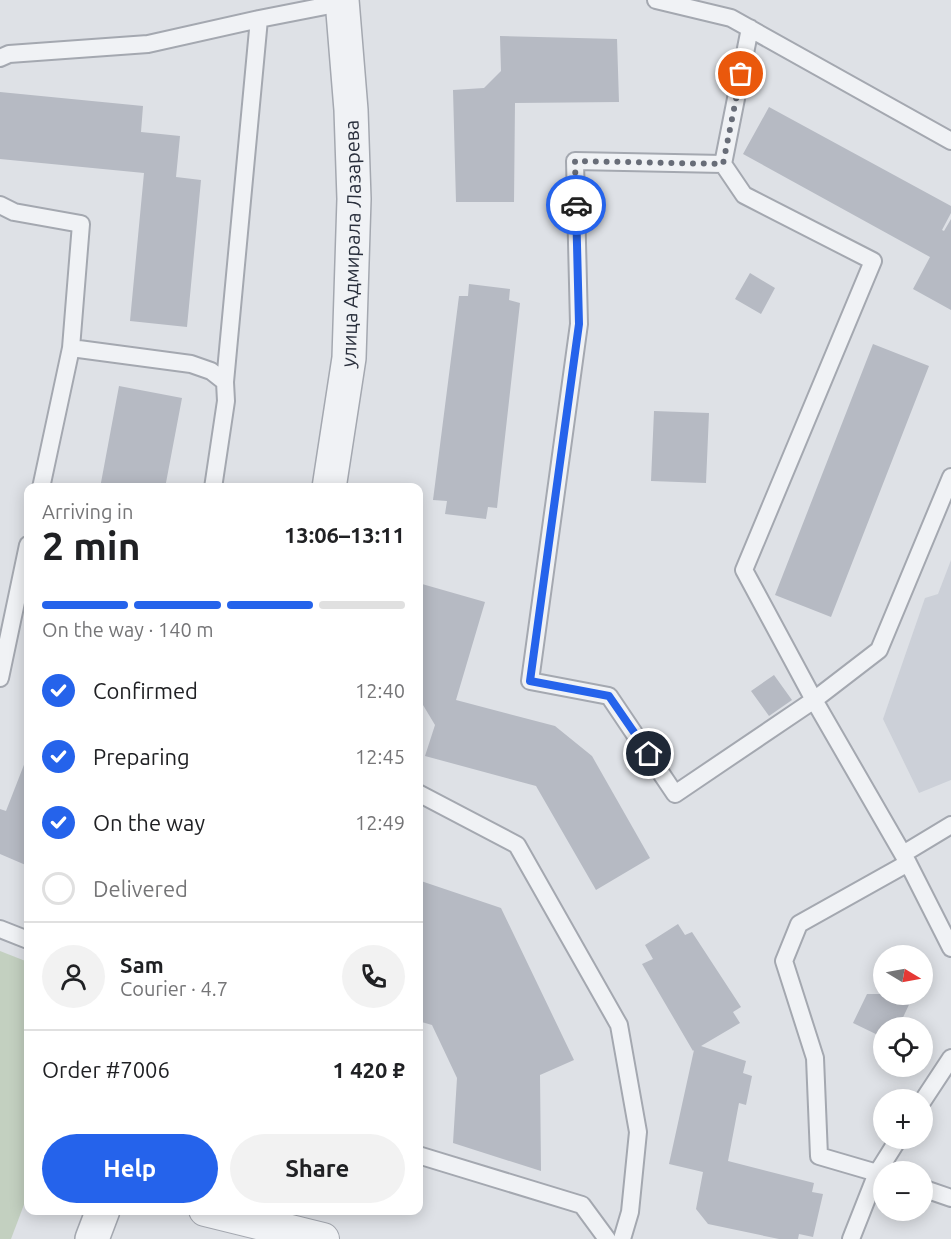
<!DOCTYPE html>
<meta charset="utf-8">
<style>
:root{--surface:#fff;--page:#f2f2f2;--text:#202124;--muted:#757577;--line:#e0e0e0;--accent:#2563eb}
body{margin:0;font-family:Ubuntu,sans-serif;background:var(--page);color:var(--text);height:100vh;display:flex;flex-direction:column;font-size:22px;white-space:nowrap}
*{box-sizing:border-box;margin:0}
p{font-size:20px;color:var(--muted)}
.icon{flex:none;width:33px;height:33px;fill:none;stroke:currentColor;stroke-width:2;stroke-linecap:round;stroke-linejoin:round}
.map{position:relative;flex:1;overflow:hidden}
.side{position:absolute;left:24px;top:483px;width:399px;height:732px;display:flex;flex-direction:column;background:var(--surface);border-radius:12px;box-shadow:0 3px 15px #0003}
.side>*{flex:none}
.needle{width:39px;rotate:100deg}
.buttons{position:absolute;left:873px;top:945px;display:grid;gap:12px}
.buttons a{display:grid;place-items:center;width:60px;height:60px;border-radius:50%;background:var(--surface);box-shadow:0 3px 15px #0003;font-size:30px}
.pin{position:absolute;display:grid;place-items:center;width:51px;height:51px;color:#fff;margin:-26px;border:3px solid #fff;border-radius:50%;box-shadow:0 2px 6px #0007}
.courier{position:absolute;display:grid;place-items:center;width:60px;height:60px;margin:-30px;border:4px solid #2563eb;border-radius:50%;background:#fff;color:#222;box-shadow:0 2px 8px #0007}
.headline em{font-style:normal;font-weight:700}
.headline div{display:flex;flex-direction:column-reverse}
.headline{display:flex;align-items:center;justify-content:space-between;height:102px;padding:0 18px}
h1{font-size:39px;font-weight:700;line-height:45px}
.bar{display:grid;grid-template-columns:repeat(4,1fr);gap:9px 6px;align-content:center;height:72px;padding:0 18px}
.bar i{height:8px;border-radius:4px;background:var(--line)}
.bar .active{background:var(--accent)}
.bar p{grid-column:span 4}
.line{display:flex;align-items:center;gap:15px;padding:0 18px;border-top:2px solid var(--line)}
.line div{flex:1}
.round{display:grid;place-items:center;flex:none;width:63px;height:63px;border-radius:32px;background:var(--page)}
ol{padding:0 18px;list-style:none}
li{display:flex;align-items:center;gap:18px;height:66px}
li p{margin-inline-start:auto}
li .icon{padding:6px;border-radius:50%;background:var(--accent);color:#fff;stroke-width:4}
li:last-child{color:var(--muted)}
li i{width:33px;height:33px;border:3px solid var(--line);border-radius:50%}
.cta{display:flex;gap:12px;margin-top:auto;padding:12px 18px}
.cta a{flex:1;height:69px;border-radius:36px;background:var(--accent);color:#fff;font-size:24px;font-weight:700;line-height:69px;text-align:center}
.cta a+a{background:var(--page);color:var(--text)}
.map>svg:first-child{display:block}
.built{fill:#ccd0d8}
.green{fill:#c3d0c0}
.building{fill:#b6bac3}
.lines{fill:none;stroke-linecap:round;stroke-linejoin:round}
.service-casing{stroke:#a4a8b0;stroke-width:20}
.minor-casing{stroke:#a4a8b0;stroke-width:34}
.tertiary-casing{stroke:#a4a8b0;stroke-width:36}
.service{stroke:#f0f2f5;stroke-width:16}
.minor{stroke:#f0f2f5;stroke-width:32}
.tertiary{stroke:#f0f2f5;stroke-width:33}
.done{stroke:#686d78;stroke-width:6;stroke-dasharray:0 10.8}
.route{stroke:#2563eb;stroke-width:8}
.labels{text-anchor:middle;stroke-width:5;stroke-linejoin:round;paint-order:stroke}
.street-label{font-size:20px;fill:#292f3c;stroke:#edf0f4}
</style>
<div class="map">
<svg width="951" height="1239" viewBox="0 0 951 1239">
<rect width="100%" height="100%" fill="#dee1e6"/>
<!-- built -->
<path class="built" d="M951,560V780L919,793L883,719L925,598L938,594Z"/>
<!-- green -->
<path class="green" d="M0,951L28,962V1194L11,1239H0Z"/>
<!-- building -->
<path class="building" d="M500,36L617,39L619,102L515,103L514,202H456L453,90L484,88L501,71Z
M0,92L143,106L141,132L180,136L176,177L201,180L187,327L130,321L144,173L0,159Z
M769,107L951,206V213L942,230L944,231L951,219V310L913,289L930,257L743,154Z
M750,273L775,288L761,314L735,299Z
M469,284L510,289L509,300L520,303L497,508L488,507L486,519L445,514L447,501L433,500L459,296H468Z
M873,344L929,366L831,617L775,595Z
M119,386L182,398L165,488H100Z
M654,411L709,413L706,483L651,481Z
M422,584L485,602L456,700L555,726L592,756L650,858L596,890L536,786L425,756L435,725L423,705L418,703V598Z
M774,675L792,700L769,716L751,691Z
M27,757L28,758V866L0,854V809L6,811Z
M418,880L501,908L574,1060L540,1075L541,1171L453,1143L457,1078L432,1025L418,1021Z
M678,924L685,935L692,932L741,1007L733,1012L740,1023L701,1046L746,1061L743,1073L752,1076L746,1105L739,1103L728,1161L814,1183L812,1192L823,1194L813,1237L799,1234L798,1239H779L708,1224L696,1209L703,1172L669,1164L694,1050L693,1051L642,964L653,959L645,945Z
M867,994H914L898,1028H884V1038L853,1023Z"/>
<g class="lines">
<defs>
<path id="service" d="M656,0L731,18L951,141
M259,19L346,2
M750,28L723,164L744,195L873,261L744,570L814,700L908,863L951,948
M0,58L9,54L148,44L259,19L225,382
M723,164L575,161L579,324L530,681L609,696L675,794L814,700L879,650L951,477
M0,205L14,212L81,224L71,348L41,488
M71,348L191,364L211,371L225,382L226,401L213,488
M0,678L28,545
M418,793L517,845L619,1025L638,1132L630,1212L622,1239
M903,854L951,825
M0,929L28,940
M922,1102L951,1058
M418,1155L582,1205L607,1239
M884,1175L819,1156L815,1058L784,961L799,924L908,863
M922,1188L951,1198
M851,1239L877,1173L899,1138"/>
<path id="minor" d="M205,1210L323,1239"/>
<g id="tertiary">
<path id="s1" d="M329,488L349,358L354,199L351,110L342,0"/>
<path d="M92,1239L103,1210"/>
</g>
</defs>
<!-- service casing -->
<use href="#service" class="service-casing"/>
<!-- minor casing -->
<use href="#minor" class="minor-casing"/>
<!-- tertiary casing -->
<use href="#tertiary" class="tertiary-casing"/>
<!-- service -->
<use href="#service" class="service"/>
<!-- minor -->
<use href="#minor" class="minor"/>
<!-- tertiary -->
<use href="#tertiary" class="tertiary"/>
</g>
<g class="lines">
<!-- done -->
<path class="done" d="M576,205L575,161L723,164L741,74"/>
<!-- route -->
<path class="route" d="M576,205L579,324L530,681L609,696L649,754"/>
</g>
<g class="labels">
<!-- street labels -->
<g class="street-label">
<text dy="7" stroke="none"><textPath href="#s1" startOffset="246">улица Адмирала Лазарева</textPath></text>
</g>
</g>
</svg>
<div class="buttons">
<a><svg class="needle" viewBox="-14 -14 28 28"><path d="M0-13l5 13h-10z" fill="#e53935"/><path d="M0 13l5-13h-10z" fill="#757577"/></svg></a>
<a><svg class="icon" aria-label="locate" viewBox="0 0 24 24"><circle cx="12" cy="12" r="6"/><path d="M12 2v4M12 18v4M2 12h4M18 12h4"/></svg></a>
<a>+</a>
<a>−</a>
</div>
<div class="pin" style="left:741px;top:74px;background:#ea580c"><svg class="icon" aria-label="bag" viewBox="0 0 24 24"><path d="M5 8h14l-1 12H6zM9 8a3 3 0 0 1 6 0"/></svg></div>
<div class="pin" style="left:649px;top:754px;background:#1f2937"><svg class="icon" aria-label="home" viewBox="0 0 24 24"><path d="M3 11l9-7 9 7M6 9v11h12V9"/></svg></div>
<div class="courier" style="left:576px;top:205px"><svg class="icon" aria-label="car" viewBox="0 0 24 24"><path d="M5 17H2v-5l4-1 3-4h7l3 4 3 1v5h-3M9 17h6M6 11h13"/><circle cx="7" cy="17" r="2"/><circle cx="17" cy="17" r="2"/></svg></div>
<section class="side">
<div class="headline"><div><h1>2 min</h1><p>Arriving in</p></div><em>13:06–13:11</em></div>
<div class="bar"><i class="active"></i><i class="active"></i><i class="active"></i><i></i><p>On the way · 140 m</p></div>
<ol>
<li><svg class="icon" aria-label="check" viewBox="0 0 24 24"><path d="M5 12l5 5 9-10"/></svg>Confirmed<p>12:40</p></li>
<li><svg class="icon" aria-label="check" viewBox="0 0 24 24"><path d="M5 12l5 5 9-10"/></svg>Preparing<p>12:45</p></li>
<li><svg class="icon" aria-label="check" viewBox="0 0 24 24"><path d="M5 12l5 5 9-10"/></svg>On the way<p>12:49</p></li>
<li><i></i>Delivered</li>
</ol>
<div class="line" style="height:108px"><a class="round"><svg class="icon" aria-label="person" viewBox="0 0 24 24"><circle cx="12" cy="8" r="4"/><path d="M4 21q1-7 8-7t8 7"/></svg></a><div><b>Sam</b><p>Courier · 4.7</p></div><a class="round"><svg class="icon" aria-label="phone" viewBox="0 0 24 24"><path d="M5 4h4l2 5-3 2q2 4 5 5l2-3 5 2v4C11 20 4 13 5 4z"/></svg></a></div>
<div class="line" style="height:78px"><div>Order #7006</div><b>1 420 ₽</b></div>
<div class="cta"><a>Help</a><a>Share</a></div>
</section>
</div>
